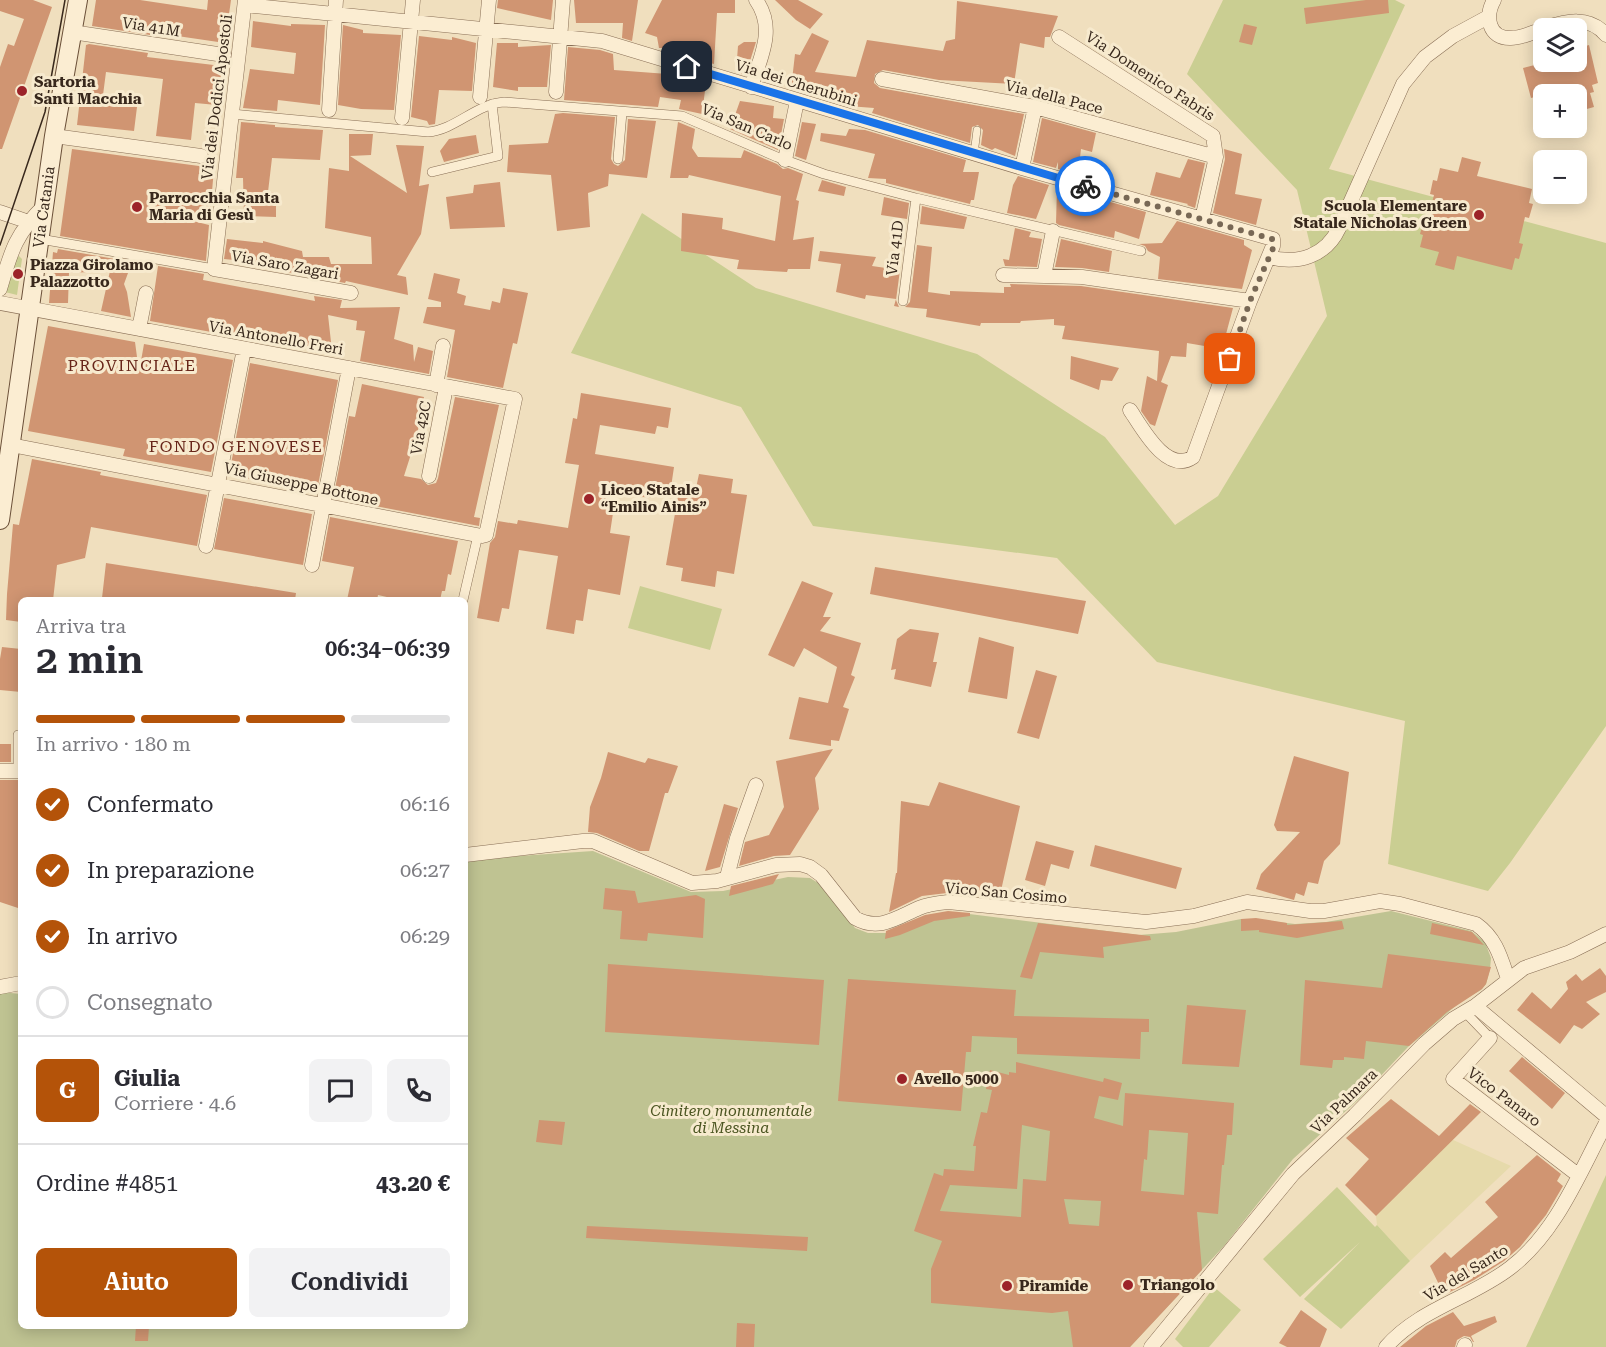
<!DOCTYPE html>
<html lang="it">
<meta charset="utf-8">
<style>
:root{--surface:#fff;--page:#f2f2f3;--text:#2b2b33;--muted:#7c7c81;--line:#e1e1e2;--accent:#b45309}
body{margin:0;font-family:"Roboto Serif",serif;background:var(--page);color:var(--text);height:100vh;display:flex;flex-direction:column;font-size:22px;white-space:nowrap}
*{box-sizing:border-box;margin:0}
p{font-size:20px;color:var(--muted)}
.icon{flex:none;width:33px;height:33px;fill:none;stroke:currentColor;stroke-width:2;stroke-linecap:round;stroke-linejoin:round}
.map{position:relative;flex:1;overflow:hidden}
.details{position:absolute;left:18px;top:597px;width:450px;height:732px;display:flex;flex-direction:column;background:var(--surface);border-radius:9px;box-shadow:0 3px 15px #0003}
.details>*{flex:none}
.fabs{position:absolute;left:1533px;top:18px;display:grid;gap:12px}
.fabs a{display:grid;place-items:center;width:54px;height:54px;border-radius:9px;background:var(--surface);box-shadow:0 3px 15px #0003;font-size:30px}
.pin{position:absolute;display:grid;place-items:center;width:51px;height:51px;color:#fff;margin:-26px;border-radius:12px;box-shadow:0 3px 9px #0006}
.courier{position:absolute;display:grid;place-items:center;width:60px;height:60px;margin:-30px;border:4px solid #1a73e8;border-radius:50%;background:#fff;color:#222;box-shadow:0 2px 8px #0007}
.summary em{font-style:normal;font-weight:600}
.summary div{display:flex;flex-direction:column-reverse}
.summary{display:flex;align-items:center;justify-content:space-between;height:102px;padding:0 18px}
h1{font-size:39px;font-weight:600;line-height:45px}
.bar{display:grid;grid-template-columns:repeat(4,1fr);gap:9px 6px;align-content:center;height:72px;padding:0 18px}
.bar i{height:8px;border-radius:4px;background:var(--line)}
.bar .selected{background:var(--accent)}
.bar p{grid-column:span 4}
.line{display:flex;align-items:center;gap:15px;padding:0 18px;border-top:2px solid var(--line)}
.line div{flex:1}
.round{display:grid;place-items:center;flex:none;width:63px;height:63px;border-radius:9px;background:var(--page)}
ol{padding:0 18px;list-style:none}
li{display:flex;align-items:center;gap:18px;height:66px}
li p{margin-inline-start:auto}
li .icon{padding:6px;border-radius:50%;background:var(--accent);color:#fff;stroke-width:4}
li:last-child{color:var(--muted)}
li i{width:33px;height:33px;border:3px solid var(--line);border-radius:50%}
.primary-button{display:flex;gap:12px;margin-top:auto;padding:12px 18px}
.primary-button a{flex:1;height:69px;border-radius:9px;background:var(--accent);color:#fff;font-size:24px;font-weight:600;line-height:69px;text-align:center}
.primary-button a+a{background:var(--page);color:var(--text)}
.map>svg:first-child{display:block}
.farmland{fill:#e6daab}
.green{fill:#cace92}
.cemetery{fill:#bfc392}
.building{fill:#d09572;fill-rule:evenodd}
.lines{fill:none;stroke-linecap:round;stroke-linejoin:round}
.service-casing{stroke:#896f56;stroke-width:8}
.pedestrian-casing{stroke:#896f56;stroke-width:10}
.minor-casing{stroke:#896f56;stroke-width:15}
.secondary-casing{stroke:#6b5039;stroke-width:20}
.service{stroke:#fbedd2;stroke-width:7}
.pedestrian{stroke:#fbedd2;stroke-width:9}
.minor{stroke:#fbedd2;stroke-width:14}
.secondary{stroke:#fbedd2;stroke-width:18}
.tram{stroke:#38281c;stroke-width:1.5}
.done{stroke:#786855;stroke-width:6;stroke-dasharray:0 10.8}
.route{stroke:#1a73e8;stroke-width:8}
.poi-dot{fill:#9c2329;stroke:#f7eace;stroke-width:2}
.labels{text-anchor:middle;stroke-width:6;stroke-linejoin:round;paint-order:stroke}
.street-label{font-size:15px;fill:#38281c;stroke:#f7eace}
.poi-label{font-size:15px;font-weight:bold;fill:#38281c;stroke:#f7eace;text-anchor:start}
.park-label{font-size:15px;font-style:italic;fill:#4b5521;stroke:#f7eace}
.neighbourhood-label{font-size:16px;letter-spacing:1.5px;fill:#672519;stroke:#f7eace}
</style>
<div class="map">
<svg width="1606" height="1347" viewBox="0 0 1606 1347">
<rect width="100%" height="100%" fill="#f0dfbe"/>
<!-- farmland -->
<path class="farmland" d="M1451,1139L1511,1166L1410,1261L1377,1225L1376,1216Z"/>
<!-- green -->
<path class="green" d="M1223,0H1395L1405,5L1329,169L1606,243V726L1510,863L1488,891L1388,864L1405,721L1157,662L1057,558L813,526L741,407L571,353L642,213L756,288L977,354L1105,437L1175,525L1218,496L1327,316L1297,190L1187,74Z
M19,256L22,259L17,295L5,292L16,258Z
M640,586L722,609L710,650L628,628Z
M1606,1175V1347H1526Z
M1337,1187L1375,1227L1377,1225L1410,1261L1341,1329L1304,1299L1360,1242L1300,1297L1263,1259Z
M1214,1287L1241,1310L1209,1347H1183L1175,1339Z"/>
<!-- cemetery -->
<path class="cemetery" d="M593,851L691,892L723,891L788,877L810,878L823,886L855,928L868,933H889L961,913L1139,935L1176,932L1241,919H1252L1295,924L1326,922L1391,911L1471,931L1485,942L1491,958L1490,969L1486,984L1481,990L1460,1002L1408,1047L1359,1099L1293,1159L1224,1246L1130,1347H0V992L21,994V1326H465V863L476,859Z"/>
<!-- building -->
<path class="building" d="M0,0H33L52,7L2,149H0V67L8,44L14,46L24,19L0,11Z
M96,0H140L207,10L208,0H231L225,43L150,32V35L92,26Z
M498,0H553L551,20L497,8Z
M574,0H638L632,41L622,38L623,23H576Z
M662,0H735V13H717L714,64L686,57L687,48H659L657,37L645,33Z
M775,0H798L823,14L810,29L796,20Z
M1366,0H1388L1389,13L1306,24L1304,8Z
M957,1L1058,16L1050,37H1045L1044,48L1020,43L1014,84L939,80L883,70L875,74L874,83L880,88L1024,114L1015,156L995,148L992,150L981,145L983,130L978,125L972,127L970,143L872,113L874,108L848,106L847,103L791,89L795,54L800,55L812,33L829,41L815,72L856,77L867,40L943,51L946,41L955,39Z
M253,21L291,26V24L325,25L320,105L278,100L277,111L243,108L250,69L294,74L296,53L251,47Z
M1244,24L1257,27L1252,45L1239,42Z
M343,25L363,30V33L401,35L394,110L361,109L338,105Z
M419,36L452,40V37L476,43L472,91L439,90L435,124L429,125L427,121L411,117Z
M744,42H756L750,61L742,74L736,72L738,46Z
M497,43H518V47L551,45L547,87H518V91L493,87Z
M89,44L148,53L147,57L222,66L217,105L195,103L191,140L156,136L163,79L106,72L103,95L138,99L134,131L77,125L86,45Z
M1589,45L1598,83L1592,85L1594,92L1590,93L1594,107L1576,112V94H1557L1556,91L1531,98L1523,68L1546,62H1576V49Z
M568,47L600,50L613,54L614,70L681,75L680,80L706,83L702,114L679,109L681,100L660,97L658,107L564,100Z
M740,101L774,106L773,118L784,119L778,150L730,129Z
M563,113L615,117L611,159L614,164L618,166L625,160L628,119L656,121L647,178L609,174L608,186L588,193L590,227L557,231L551,175L507,172L509,145L548,143L555,114Z
M1042,118L1096,133L1092,152L1081,149L1078,174L1058,169V162L1056,168L1033,162Z
M241,122L275,125V127L323,130L320,160L272,158L268,192H276V217L244,216L243,178H236Z
M678,122L695,129L692,148L698,157L741,158L744,150L777,164L783,169L788,168L803,174L796,200L799,201L793,240L814,237L810,269H788L787,272L737,269L739,260L681,251L682,213L723,218L722,229L775,241L781,196L689,175L688,178H670Z
M802,122L816,124L806,160L795,156Z
M849,129L865,130L966,160L963,172H979L974,200H971L970,204L886,183V179L868,178L875,154L820,141L821,133L846,136Z
M349,134H373L371,155L350,156L407,193L396,145L424,146L419,186L429,184L421,234L397,275L406,277L408,295L346,281L345,283L261,267L262,263L224,259L227,239L263,243V241L302,251L303,257H329L331,264H372L371,237L325,228L329,168L349,171Z
M476,135L479,153L444,162L440,151L449,139Z
M72,149L214,168L210,215L182,214L181,218L209,225L206,261L60,236Z
M1224,149L1242,154L1235,194L1262,199L1256,225L1213,213L1225,159Z
M1462,157L1481,162L1477,176L1532,189L1529,203L1533,204L1529,218L1525,217L1519,243L1523,244L1519,259L1515,258L1512,270L1457,256L1454,270L1435,265L1439,252L1420,247L1423,235L1420,234L1424,220L1427,221L1434,195L1430,194L1433,180L1437,181L1440,168L1458,172Z
M1188,159L1205,163L1195,208L1187,205L1188,204L1150,195L1156,172L1180,178Z
M1018,176L1049,185L1036,219L1007,213L1013,185Z
M822,180L846,187L844,196L818,191Z
M500,182L505,227L450,229L446,197L473,193L474,185Z
M1057,187L1146,212L1139,239L1115,231L1114,238L1059,225L1056,223Z
M884,197L909,203L907,219L881,215Z
M922,206L967,217L964,229L920,224Z
M1177,221L1244,240V245L1252,250L1242,289L1158,279L1160,257L1148,251L1145,246L1139,244L1162,243Z
M1015,228L1031,232L1029,237L1042,239L1037,267L1005,266L1003,259L1009,260Z
M1061,239L1112,251L1109,272L1082,268L1055,267Z
M917,245L932,247L928,292L950,295V291L1004,293V287H1011L1010,284L1081,286L1233,308L1222,349L1187,343L1186,357L1171,356L1161,382L1168,385L1155,426L1150,424L1141,411L1147,376L1157,381L1159,351L1062,339L1065,326L1054,325V319L1021,321L1020,323H981L980,326L926,317L927,309L905,307L910,302Z
M58,249L132,262L124,284L127,292L131,317L101,311L110,271L69,273L68,303H49L53,252L57,253Z
M820,251L876,257L872,266L900,270L896,300L899,307L894,306L896,299L866,295L865,299L836,292L841,264L818,261Z
M158,266L204,274L203,280L315,301L314,296L342,300L340,308L400,307L394,339L413,345L414,362L418,347L433,351L429,374L360,361L365,331L356,330L357,321L328,315L332,351L290,343L289,346L150,321Z
M434,273L460,279L457,293L466,296L464,305L490,310L492,301L500,303L503,288L528,293L517,344L513,343L503,388L447,377L455,330L423,323L427,307H441V302L428,299Z
M48,326L135,342L139,372L144,344L233,360L211,472L123,456L125,449L28,431Z
M1071,356L1119,368L1112,381L1101,380L1099,390L1070,379Z
M250,363L338,380L317,491L229,475Z
M362,384L424,397L417,435L404,476L421,479L428,485L436,483L438,478L455,397L499,405L474,517L480,518L479,526L370,505L371,501L334,494L349,416L355,417Z
M581,393L671,408L668,428L657,426L655,434L600,425L595,454L674,467L670,494L652,491L651,498L616,493L610,533L630,536L620,595L588,589L583,621L576,620L574,634L546,629L558,556L519,550L509,609L502,608L499,622L477,618L490,543L495,537L498,521L517,524L518,520L568,528L579,465L565,463L573,418L577,419Z
M32,459L101,472L100,475L207,495L197,546L91,527L85,558L57,565L53,600H21V622L6,620L7,594L13,524L19,525Z
M699,474L733,479L731,493L747,495L734,574L717,571L715,587L681,581L683,568L666,565L680,485L696,488Z
M224,498L312,514L303,565L214,549Z
M330,517L458,541L451,575L448,574L445,591H442L440,600H400L378,595L377,600H347L354,567L322,561Z
M106,563L296,593L295,600H123L102,598Z
M875,567L1086,601L1078,634L870,594Z
M802,581L833,593L823,617H831L820,631L861,643L851,675L855,677L843,707L849,709L839,741L831,740V746L789,739L799,697L828,703L837,667L804,648L794,667L768,655Z
M910,629L939,633L933,662H937L931,687L894,679L896,669L891,670L897,639Z
M979,637L1014,647L1007,699L968,692Z
M2,647L21,649V692L0,690V659Z
M1036,670L1057,676L1039,739L1017,733Z
M0,744H11V762H0Z
M833,749L815,778L819,809L790,855L774,856L739,866L745,842L769,835L784,807L776,761Z
M608,752L645,763L648,758L678,766L668,793H665L649,851H639L597,833L588,832L590,807L601,778Z
M1294,756L1349,772L1340,844L1324,861L1318,884L1308,882L1304,896L1296,893L1294,900L1256,889L1261,874L1300,832L1277,831L1274,825Z
M0,780H21V909L0,902Z
M939,782L1020,806L1000,895L947,893L922,896L889,912L896,873H897L901,801L929,806Z
M724,804L738,808L720,867L705,871Z
M1036,841L1074,851L1069,869L1051,864L1045,886L1025,880Z
M1095,845L1182,868L1176,889L1090,866Z
M779,874L773,884L729,896L731,886Z
M605,888L635,891L638,903L696,895L705,899L703,938L648,933L647,941L620,939L622,911L603,909Z
M948,911L970,913V916L934,921L900,935L885,939L886,931L925,915Z
M1256,918L1287,923V925L1342,921L1344,929L1297,938L1259,932V930L1241,931V919Z
M1038,923L1150,936L1151,940L1103,947L1104,958L1040,952L1032,979L1020,977Z
M1432,923L1472,932L1484,945L1430,934Z
M1388,954L1491,967L1486,984L1482,989L1447,1012L1409,1046L1366,1041L1364,1059L1344,1057V1060H1333L1332,1068L1300,1065L1305,980L1382,988Z
M608,964L824,980L819,1045L605,1032Z
M1600,968L1606,976V992L1586,1002L1600,1014L1582,1029L1574,1025L1560,1044L1517,1010L1532,992L1551,1009L1568,989L1566,982L1576,974L1582,981Z
M848,979L1016,990L1014,1016L1149,1019V1032H1141L1140,1059L1017,1054V1038L972,1036L971,1052H966L961,1111L838,1101Z
M1187,1005L1246,1010L1239,1067L1182,1064Z
M1522,1057L1565,1093L1552,1109L1509,1071Z
M1016,1062L1103,1082L1104,1078L1122,1083L1118,1100L1099,1096L1094,1118L1123,1126L1125,1093L1234,1103L1232,1135H1227L1224,1165H1222L1218,1214L1197,1212L1202,1270L1130,1347H1073L1068,1311L1052,1313L931,1303V1269L942,1241L914,1231L934,1173L943,1176L944,1169L974,1171L976,1146H973L981,1112L987,1113L992,1090L986,1089L990,1070L1009,1075V1072L1016,1073ZM1022,1125L1050,1131L1046,1181L1023,1179L1021,1217L940,1211L950,1185L1017,1189ZM1149,1130L1188,1133L1184,1195L1141,1191L1144,1159L1147,1160ZM1064,1199L1101,1201L1099,1226L1069,1224Z
M1391,1099L1439,1136L1470,1104L1481,1112L1376,1216L1345,1185L1369,1159L1346,1138Z
M539,1120L565,1122L562,1145L536,1142Z
M1537,1155L1561,1174L1557,1181L1563,1186L1546,1215L1520,1247L1504,1261L1474,1280L1444,1295L1430,1266L1445,1252L1451,1258L1498,1217L1485,1202Z
M587,1226L808,1237L807,1251L586,1238Z
M1301,1310L1327,1329L1320,1347H1287L1279,1343Z
M1453,1312L1464,1326L1495,1316L1497,1322L1471,1336L1474,1342H1473L1470,1337L1464,1336L1457,1340L1455,1347H1400L1426,1326Z
M737,1323L755,1324L754,1347H736Z
M136,1326H149L148,1341H135Z"/>
<g class="lines">
<defs>
<path id="service" d="M974,154L977,130"/>
<path id="pedestrian" d="M232,114L428,132C455,130 476,104 504,102L682,116L777,157L824,174L916,198L1141,251
M618,159L622,112
M432,172L498,156L492,104
M40,239L214,269
M903,301L916,198
M463,600L478,535
M18,735V771
M1465,1012L1490,1038"/>
<path id="minor" d="M245,0L214,269L351,293
M1494,0C1485,16 1488,39 1511,38C1522,38 1533,32 1544,29
M245,5L602,41L1022,168L1273,239V246L1250,301L1193,457C1167,475 1142,428 1130,410
M1545,28C1566,21 1589,15 1606,35
M72,32L224,55
M1059,37L1213,136L1216,157L1202,219
M882,79L1035,107L1216,157
M751,87C761,57 776,28 756,0
M556,92L563,0
M480,97L489,0
M329,110L336,0
M402,118L413,0
M54,136L201,156
M785,160L797,101
M1022,168L1035,107
M0,212L35,224
M1269,257C1298,265 1326,256 1339,228L1403,84L1425,57L1453,36L1488,17
M1003,275L1082,277L1250,301
M1044,276L1053,231
M0,289C11,251 16,233 45,205
M0,303L515,399L486,535L482,536L11,445
M139,329L146,293
M436,385L443,346
M429,476L446,387
M206,546L244,349
M312,565L349,368
M0,771H21
M465,855L583,841H593L692,883L717,881L776,865L800,864L810,867L821,875L855,918C879,932 898,917 919,908C928,904 938,903 948,902L1146,922L1194,916L1247,902L1310,911H1324L1380,901L1400,904L1476,924C1496,938 1501,958 1508,979
M727,877L737,838L756,785
M0,987L21,983
M1475,1006L1606,1116
M1490,1038L1453,1079L1578,1175
M1151,1347L1293,1174L1355,1115L1424,1044L1453,1019L1475,1006L1524,968L1570,952L1606,934
M1386,1347C1419,1309 1471,1298 1510,1268C1556,1233 1579,1174 1606,1123
M1464,1347L1465,1345"/>
<g id="secondary">
<path id="s1" d="M0,520L54,136L78,0"/>
</g>
</defs>
<!-- service casing -->
<use href="#service" class="service-casing"/>
<!-- pedestrian casing -->
<use href="#pedestrian" class="pedestrian-casing"/>
<!-- minor casing -->
<use href="#minor" class="minor-casing"/>
<!-- secondary casing -->
<use href="#secondary" class="secondary-casing"/>
<!-- service -->
<use href="#service" class="service"/>
<!-- pedestrian -->
<use href="#pedestrian" class="pedestrian"/>
<!-- minor -->
<use href="#minor" class="minor"/>
<!-- secondary -->
<use href="#secondary" class="secondary"/>
<!-- tram -->
<path class="tram" d="M0,245L45,112L65,0"/>
</g>
<g class="lines">
<!-- done -->
<path class="done" d="M1085,186L1272,239L1274,246L1250,301L1230,359"/>
<!-- route -->
<path class="route" d="M687,67L1085,186"/>
</g>
<!-- markers -->
<g class="poi-dot">
<circle cx="22" cy="91" r="6"/>
<circle cx="137" cy="207" r="6"/>
<circle cx="1479" cy="215" r="6"/>
<circle cx="18" cy="274" r="6"/>
<circle cx="589" cy="499" r="6"/>
<circle cx="902" cy="1079" r="6"/>
<circle cx="1128" cy="1285" r="6"/>
<circle cx="1007" cy="1286" r="6"/>
</g>
<g class="labels">
<!-- street labels -->
<g class="street-label">
<text transform="translate(151 27) rotate(9)" y="5">Via 41M</text>
<text transform="translate(1150 76) rotate(33)" y="5">Via Domenico Fabris</text>
<text transform="translate(796 83) rotate(17)" y="5">Via dei Cherubini</text>
<text transform="translate(217 97) rotate(-83)" y="5">Via dei Dodici Apostoli</text>
<text transform="translate(1054 97) rotate(14)" y="5">Via della Pace</text>
<text transform="translate(747 127) rotate(23)" y="5">Via San Carlo</text>
<text dy="5" stroke="none"><textPath href="#s1" startOffset="316">Via Catania</textPath></text>
<text transform="translate(895 248) rotate(-83)" y="5">Via 41D</text>
<text transform="translate(285 265) rotate(10)" y="5">Via Saro Zagari</text>
<text transform="translate(276 338) rotate(10)" y="5">Via Antonello Freri</text>
<text transform="translate(421 428) rotate(-79)" y="5">Via 42C</text>
<text transform="translate(301 484) rotate(12)" y="5">Via Giuseppe Bottone</text>
<text transform="translate(1006 893) rotate(5)" y="5">Vico San Cosimo</text>
<text transform="translate(1504 1097) rotate(37)" y="5">Vico Panaro</text>
<text transform="translate(1344 1101) rotate(-44)" y="5">Via Palmara</text>
<text transform="translate(1466 1273) rotate(-31)" y="5">Via del Santo</text>
</g>
<!-- poi labels -->
<g class="poi-label">
<text x="34" y="87">Sartoria<tspan x="34" dy="17">Santi Macchia</tspan></text>
<text x="149" y="203">Parrocchia Santa<tspan x="149" dy="17">Maria di Gesù</tspan></text>
<text x="1467" y="211" text-anchor="end">Scuola Elementare<tspan x="1467" dy="17">Statale Nicholas Green</tspan></text>
<text x="30" y="270">Piazza Girolamo<tspan x="30" dy="17">Palazzotto</tspan></text>
<text x="601" y="495">Liceo Statale<tspan x="601" dy="17">“Emilio Ainis”</tspan></text>
<text x="914" y="1084">Avello 5000</text>
<text x="1140" y="1290">Triangolo</text>
<text x="1019" y="1291">Piramide</text>
</g>
<!-- park labels -->
<g class="park-label">
<text x="731" y="1116">Cimitero monumentale<tspan x="731" dy="17">di Messina</tspan></text>
</g>
<!-- neighbourhood labels -->
<g class="neighbourhood-label">
<text x="132" y="371">PROVINCIALE</text>
<text x="236" y="452">FONDO GENOVESE</text>
</g>
</g>
</svg>
<div class="fabs">
<a><svg class="icon" aria-label="layers" viewBox="0 0 24 24"><path d="M12 4l9 5-9 5-9-5zM3 14l9 5 9-5"/></svg></a>
<a>+</a>
<a>−</a>
</div>
<div class="pin" style="left:1230px;top:359px;background:#ea580c"><svg class="icon" aria-label="bag" viewBox="0 0 24 24"><path d="M5 8h14l-1 12H6zM9 8a3 3 0 0 1 6 0"/></svg></div>
<div class="pin" style="left:687px;top:67px;background:#1f2937"><svg class="icon" aria-label="home" viewBox="0 0 24 24"><path d="M3 11l9-7 9 7M6 9v11h12V9"/></svg></div>
<div class="courier" style="left:1085px;top:186px"><svg class="icon" aria-label="bike" viewBox="0 0 24 24"><circle cx="6" cy="16" r="4"/><circle cx="18" cy="16" r="4"/><path d="M6 16l4-8h5l3 8M10 8l3 8H6M13 5h3"/></svg></div>
<section class="details">
<div class="summary"><div><h1>2 min</h1><p>Arriva tra</p></div><em>06:34–06:39</em></div>
<div class="bar"><i class="selected"></i><i class="selected"></i><i class="selected"></i><i></i><p>In arrivo · 180 m</p></div>
<ol>
<li><svg class="icon" aria-label="check" viewBox="0 0 24 24"><path d="M5 12l5 5 9-10"/></svg>Confermato<p>06:16</p></li>
<li><svg class="icon" aria-label="check" viewBox="0 0 24 24"><path d="M5 12l5 5 9-10"/></svg>In preparazione<p>06:27</p></li>
<li><svg class="icon" aria-label="check" viewBox="0 0 24 24"><path d="M5 12l5 5 9-10"/></svg>In arrivo<p>06:29</p></li>
<li><i></i>Consegnato</li>
</ol>
<div class="line" style="height:108px"><b class="round" style="background:var(--accent);color:#fff">G</b><div><b>Giulia</b><p>Corriere · 4.6</p></div><a class="round"><svg class="icon" aria-label="chat" viewBox="0 0 24 24"><path d="M4 5h16v11H9l-5 4z"/></svg></a><a class="round"><svg class="icon" aria-label="phone" viewBox="0 0 24 24"><path d="M5 4h4l2 5-3 2q2 4 5 5l2-3 5 2v4C11 20 4 13 5 4z"/></svg></a></div>
<div class="line" style="height:78px"><div>Ordine #4851</div><b>43.20 €</b></div>
<div class="primary-button"><a>Aiuto</a><a>Condividi</a></div>
</section>
</div>
